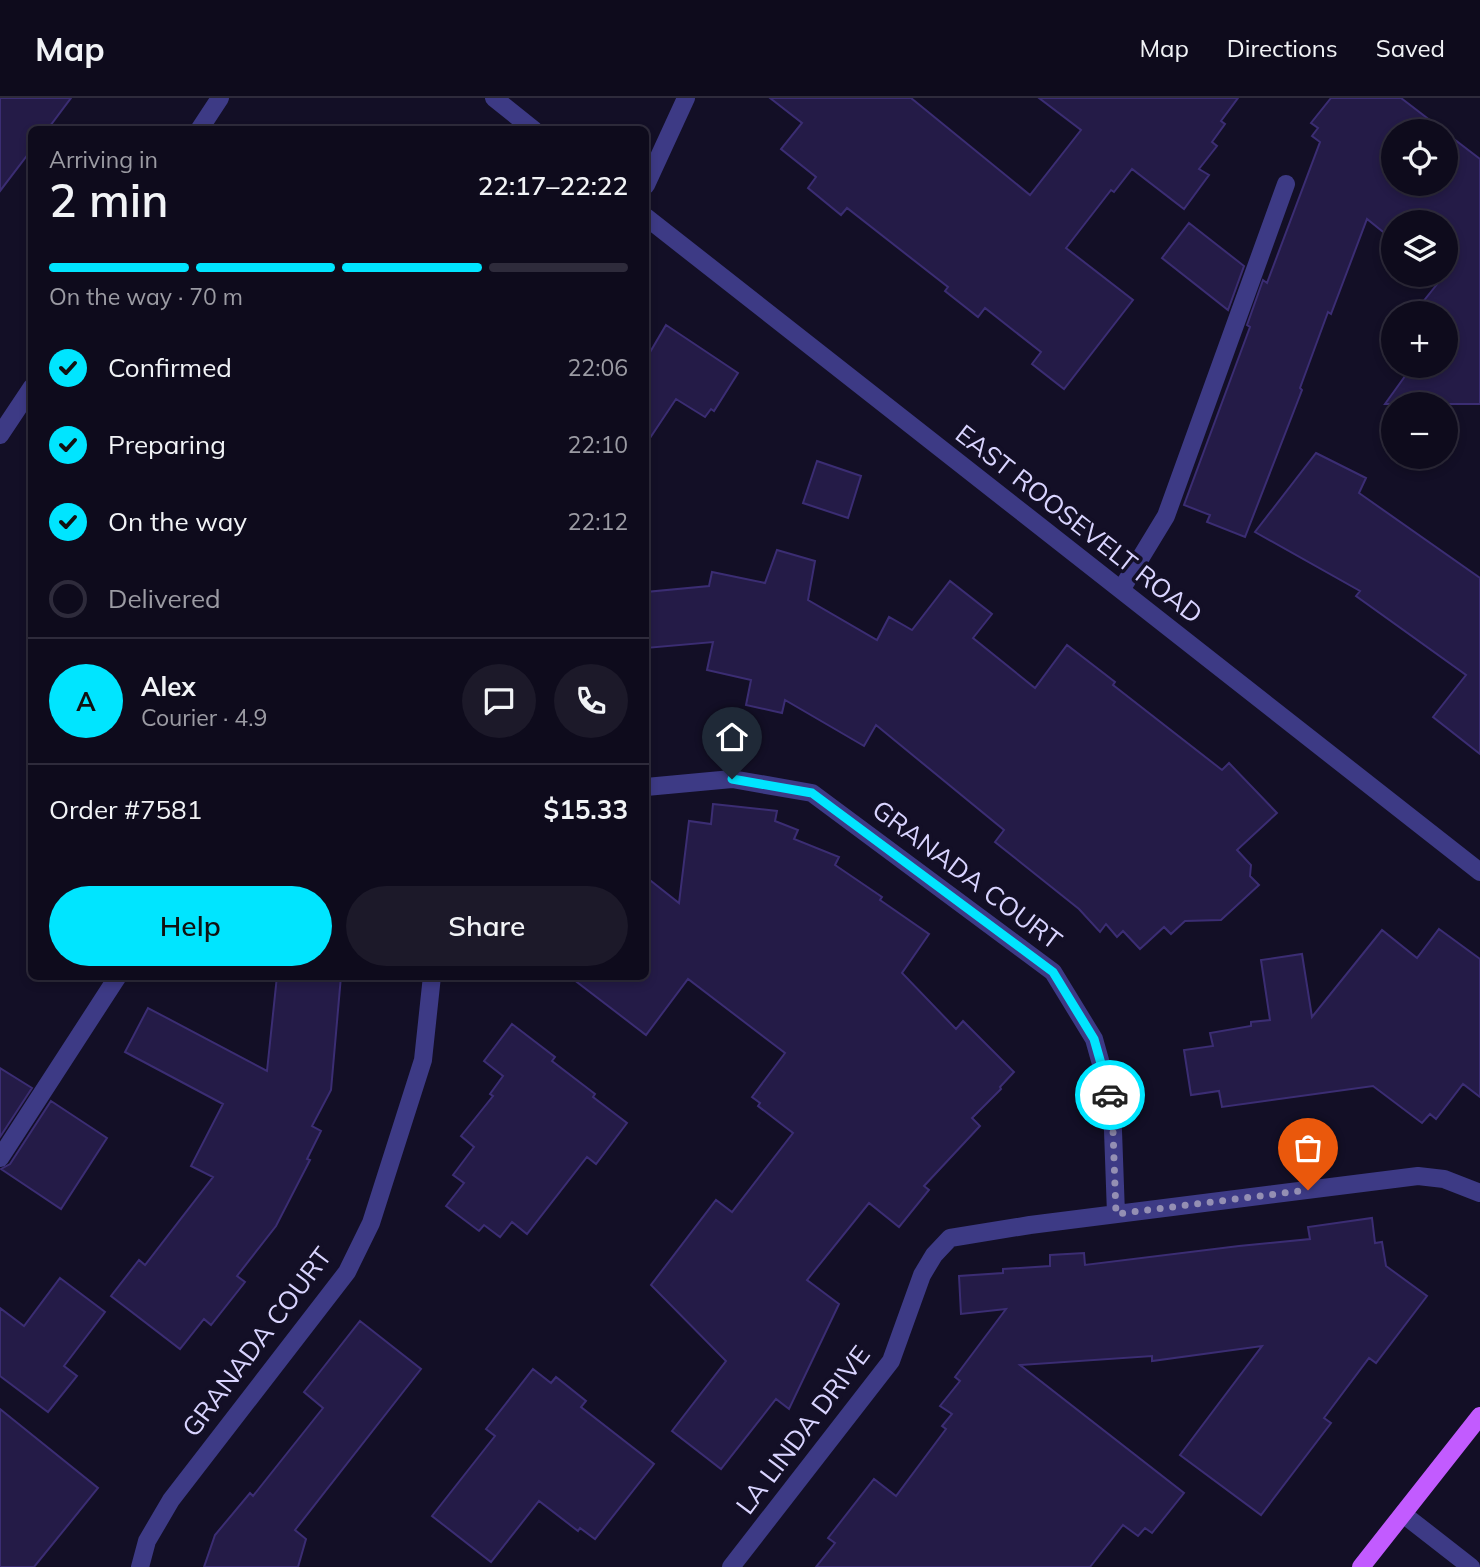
<!DOCTYPE html>
<meta charset="utf-8">
<style>
:root{--surface:#0e0b1c;--page:#1c1929;--text:#f1f3f6;--muted:#9b9ba3;--line:#2e2b3b;--accent:#00e5ff}
body{margin:0;font-family:Mulish,sans-serif;background:var(--page);color:var(--text);height:100vh;display:flex;flex-direction:column;font-size:26px;white-space:nowrap}
*{box-sizing:border-box;margin:0}
p{font-size:23px;color:var(--muted)}
.icon{flex:none;width:38px;height:38px;fill:none;stroke:currentColor;stroke-width:2;stroke-linecap:round;stroke-linejoin:round}
.map{position:relative;flex:1;overflow:hidden}
.details{position:absolute;left:28px;top:28px;width:621px;height:854px;display:flex;flex-direction:column;background:var(--surface);border-radius:10px;box-shadow:0 4px 10px #0003,0 0 0 2px var(--line)}
.details>*{flex:none}
.buttons{position:absolute;left:1381px;top:21px;display:grid;gap:14px}
.buttons a{display:grid;place-items:center;width:77px;height:77px;border-radius:50%;background:var(--surface);box-shadow:0 4px 10px #0003,0 0 0 2px var(--line);font-size:35px}
.pin{position:absolute;display:grid;place-items:center;width:60px;height:60px;color:#fff;margin:-72px -30px;border-radius:50% 50% 50% 0;rotate:-45deg;box-shadow:0 0 7px #0007}
.pin .icon{rotate:45deg}
.courier{position:absolute;display:grid;place-items:center;width:70px;height:70px;margin:-35px;border:5px solid #00e5ff;border-radius:50%;background:#fff;color:#222;box-shadow:0 2px 9px #0007}
.headline em{font-style:normal;font-weight:600}
.headline div{display:flex;flex-direction:column-reverse}
.headline{display:flex;align-items:center;justify-content:space-between;height:119px;padding:0 21px}
h1{font-size:46px;font-weight:600;line-height:52px}
.bar{display:grid;grid-template-columns:repeat(4,1fr);gap:10px 7px;align-content:center;height:84px;padding:0 21px}
.bar i{height:9px;border-radius:5px;background:var(--line)}
.bar .selected{background:var(--accent)}
.bar p{grid-column:span 4}
.line{display:flex;align-items:center;gap:18px;padding:0 21px;border-top:2px solid var(--line)}
.line div{flex:1}
.round{display:grid;place-items:center;flex:none;width:74px;height:74px;border-radius:37px;background:var(--page)}
ol{padding:0 21px;list-style:none}
li{display:flex;align-items:center;gap:21px;height:77px}
li p{margin-inline-start:auto}
li .icon{padding:7px;border-radius:50%;background:var(--accent);color:#111;stroke-width:4}
li:last-child{color:var(--muted)}
li i{width:38px;height:38px;border:4px solid var(--line);border-radius:50%}
.button{display:flex;gap:14px;margin-top:auto;padding:14px 21px}
.button a{flex:1;height:80px;border-radius:42px;background:var(--accent);color:#111;font-size:28px;font-weight:600;line-height:80px;text-align:center}
.button a+a{background:var(--page);color:var(--text)}
header{display:flex;align-items:center;gap:42px;box-sizing:border-box;height:98px;padding:0 35px;background:var(--surface);border-bottom:2px solid var(--line)}
header strong{font-size:33px}
nav{display:flex;gap:38px;margin-inline-start:auto;font-size:24px}
.map>svg:first-child{display:block}
.building{fill:#241b47;stroke:#3b2d73;stroke-width:2}
.lines{fill:none;stroke-linecap:round;stroke-linejoin:round}
.minor{stroke:#3d3a85;stroke-width:18}
.major{stroke:#c25bff;stroke-width:18}
.done{stroke:#948fb3;stroke-width:7;stroke-dasharray:0 12.6}
.route{stroke:#00e5ff;stroke-width:9}
.labels{text-anchor:middle;stroke-width:7;stroke-linejoin:round;paint-order:stroke}
.street-label{font-size:26px;fill:#d9d4ff;stroke:#130f26}
</style>
<header>
<strong>Map</strong>
<nav><a>Map</a><a>Directions</a><a>Saved</a></nav>
</header>
<div class="map">
<svg width="1480" height="1469" viewBox="0 0 1480 1469">
<rect width="100%" height="100%" fill="#130f26"/>
<!-- building -->
<path class="building" d="M0,0H71L47,32H32V51L0,93Z
M770,0H911L1030,97L1081,32L1039,0H1238L1221,23L1225,26L1212,44L1217,48L1199,71L1209,77L1184,111L1132,71L1114,94L1111,92L1066,150L1133,202L1064,291L1032,266L1041,254L985,210L978,219L945,193L948,189L847,110L841,117L808,90L816,79L781,51L802,25Z
M1331,0H1401L1444,33H1393V86H1446V35L1480,61V306H1385L1408,274L1401,268H1446V215H1414L1442,180L1438,177H1446V124H1393V142L1367,121L1331,216L1328,214L1300,290L1302,292L1245,439L1207,424L1210,417L1184,407L1250,229L1247,227L1263,182L1267,185L1320,44L1312,38L1318,30L1311,25Z
M1189,125L1244,168L1228,212L1162,160Z
M666,227L738,275L714,313L711,311L705,319L676,301L646,346V261Z
M1316,355L1366,380L1359,395L1480,480V656L1433,619L1466,577L1356,498L1360,493L1255,434Z
M817,363L861,378L848,420L803,405Z
M777,452L815,463L808,502L877,542L889,519L912,532L950,483L992,516L973,540L1035,590L1067,547L1115,584L1113,587L1222,672L1229,665L1277,715L1237,752L1251,767L1250,778L1259,787L1221,822L1185,823L1171,836L1164,829L1140,851L1123,833L1117,839L1106,826L1100,834L1079,811L995,744L1004,732L876,627L864,648L785,602L782,615L746,607L751,582L707,572L713,544L646,550V494L709,488L712,474L765,485Z
M713,706L777,713L775,723L798,732L794,741L839,759L835,767L882,799L880,802L929,836L902,875L956,931L963,923L1014,974L1000,989L1001,991L972,1020L980,1028L924,1088L929,1092L899,1129L869,1105L807,1182L839,1206L789,1311L776,1301L721,1371L672,1333L726,1263L651,1187L716,1102L732,1114L793,1035L758,1008L760,1005L752,999L785,955L688,881L646,937L569,878H646V779L679,805L689,723L711,726Z
M1439,831L1480,861V999L1463,986L1436,1021L1430,1016L1422,1025L1373,988L1222,1009L1219,993L1191,997L1184,952L1213,948L1210,935L1251,928V924L1270,922L1261,862L1302,856L1312,919L1382,832L1417,860Z
M277,878H341L331,992L312,1028L321,1033L307,1061L310,1062L276,1128L237,1178L245,1184L211,1227L204,1221L180,1251L111,1198L139,1162L145,1167L213,1079L191,1068L223,1006L125,954L148,910L267,973Z
M512,926L555,959L552,963L595,996L593,999L627,1025L596,1066L587,1059L527,1136L512,1124L500,1139L484,1127L479,1133L446,1108L464,1085L453,1077L474,1049L461,1038L493,998L490,996L503,978L484,963Z
M0,970L32,990L0,1039Z
M51,1003L107,1040L61,1111L1,1071L10,1066Z
M1372,1120L1375,1145L1382,1144L1386,1168L1427,1198L1376,1265L1369,1260L1324,1320L1331,1325L1261,1417L1180,1357L1262,1248L1152,1263V1258L1020,1267L1184,1395L1152,1435L1145,1430L1138,1438L1123,1427L1090,1469H816L835,1445L828,1440L874,1381L896,1398L946,1331L942,1328L952,1316L940,1308L960,1283L955,1279L1006,1211L961,1216L959,1178L1003,1175V1171L1050,1168V1157L1084,1155L1085,1167L1239,1148L1310,1141L1308,1129Z
M60,1180L105,1214L64,1268L77,1278L48,1314L0,1278V1210L24,1228Z
M360,1223L421,1271L295,1432L306,1441L298,1469H204L215,1437L250,1395L253,1398L323,1310L304,1294Z
M533,1271L551,1285L556,1279L586,1303L581,1309L654,1366L595,1441L580,1430L578,1433L539,1403L491,1464L432,1418L495,1338L486,1331Z
M0,1311L98,1390L34,1469H0Z"/>
<g class="lines">
<!-- minor -->
<path class="minor" d="M494,0L534,32
M199,32L220,0
M646,87L686,0
M646,119L1480,774
M0,337L32,289
M1121,492L1166,418L1286,86
M646,689L732,681L812,695L1053,874L1094,941L1112,1005L1116,1116
M0,1060L118,878
M1403,1416L1471,1469
M140,1469L147,1443L171,1402L347,1174L371,1125L423,962L432,878
M731,1469L891,1263L922,1177L934,1157L950,1140L1030,1127L1418,1078L1444,1081L1480,1095"/>
<!-- major -->
<path class="major" d="M1361,1469L1480,1318"/>
</g>
<g class="lines">
<!-- done -->
<path class="done" d="M1110,997L1112,1005L1116,1116L1308,1092"/>
<!-- route -->
<path class="route" d="M732,681L812,695L1053,874L1094,941L1110,997"/>
</g>
<g class="labels">
<!-- street labels -->
<g class="street-label">
<text transform="translate(1079 426) rotate(38)" y="9">EAST ROOSEVELT ROAD</text>
<text transform="translate(967 777) rotate(37)" y="9">GRANADA COURT</text>
<text transform="translate(257 1244) rotate(-53)" y="9">GRANADA COURT</text>
<text transform="translate(803 1332) rotate(-53)" y="9">LA LINDA DRIVE</text>
</g>
</g>
</svg>
<div class="buttons">
<a><svg class="icon" aria-label="locate" viewBox="0 0 24 24"><circle cx="12" cy="12" r="6"/><path d="M12 2v4M12 18v4M2 12h4M18 12h4"/></svg></a>
<a><svg class="icon" aria-label="layers" viewBox="0 0 24 24"><path d="M12 4l9 5-9 5-9-5zM3 14l9 5 9-5"/></svg></a>
<a>+</a>
<a>−</a>
</div>
<div class="pin" style="left:1308px;top:1092px;background:#ea580c"><svg class="icon" aria-label="bag" viewBox="0 0 24 24"><path d="M5 8h14l-1 12H6zM9 8a3 3 0 0 1 6 0"/></svg></div>
<div class="pin" style="left:732px;top:681px;background:#1f2937"><svg class="icon" aria-label="home" viewBox="0 0 24 24"><path d="M3 11l9-7 9 7M6 9v11h12V9"/></svg></div>
<div class="courier" style="left:1110px;top:997px"><svg class="icon" aria-label="car" viewBox="0 0 24 24"><path d="M5 17H2v-5l4-1 3-4h7l3 4 3 1v5h-3M9 17h6M6 11h13"/><circle cx="7" cy="17" r="2"/><circle cx="17" cy="17" r="2"/></svg></div>
<section class="details">
<div class="headline"><div><h1>2 min</h1><p>Arriving in</p></div><em>22:17–22:22</em></div>
<div class="bar"><i class="selected"></i><i class="selected"></i><i class="selected"></i><i></i><p>On the way · 70 m</p></div>
<ol>
<li><svg class="icon" aria-label="check" viewBox="0 0 24 24"><path d="M5 12l5 5 9-10"/></svg>Confirmed<p>22:06</p></li>
<li><svg class="icon" aria-label="check" viewBox="0 0 24 24"><path d="M5 12l5 5 9-10"/></svg>Preparing<p>22:10</p></li>
<li><svg class="icon" aria-label="check" viewBox="0 0 24 24"><path d="M5 12l5 5 9-10"/></svg>On the way<p>22:12</p></li>
<li><i></i>Delivered</li>
</ol>
<div class="line" style="height:126px"><b class="round" style="background:var(--accent);color:#111">A</b><div><b>Alex</b><p>Courier · 4.9</p></div><a class="round"><svg class="icon" aria-label="chat" viewBox="0 0 24 24"><path d="M4 5h16v11H9l-5 4z"/></svg></a><a class="round"><svg class="icon" aria-label="phone" viewBox="0 0 24 24"><path d="M5 4h4l2 5-3 2q2 4 5 5l2-3 5 2v4C11 20 4 13 5 4z"/></svg></a></div>
<div class="line" style="height:91px"><div>Order #7581</div><b>$15.33</b></div>
<div class="button"><a>Help</a><a>Share</a></div>
</section>
</div>
